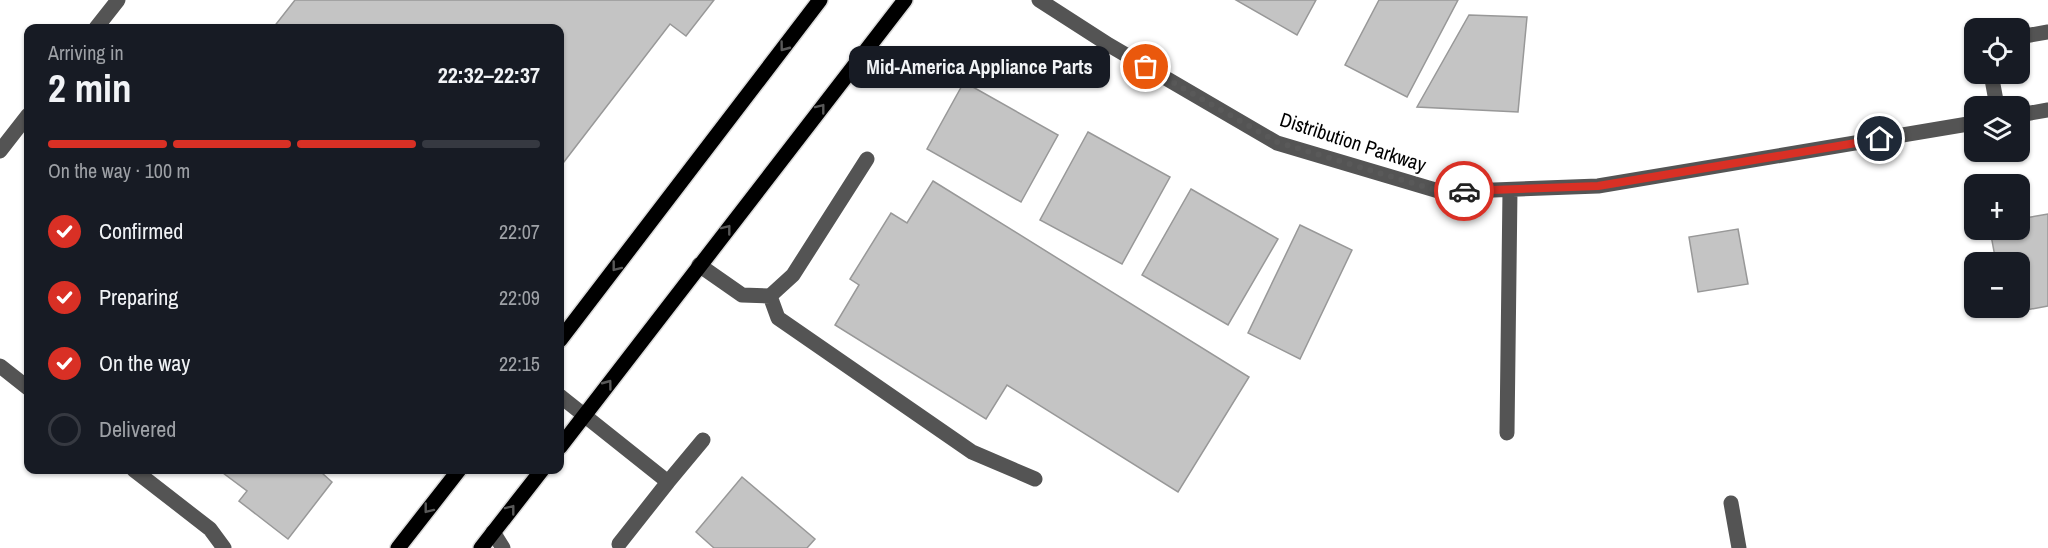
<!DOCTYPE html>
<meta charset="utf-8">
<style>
:root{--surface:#171b24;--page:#242831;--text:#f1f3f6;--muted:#9ea1a6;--line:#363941;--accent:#d93025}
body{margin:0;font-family:"Archivo Narrow",sans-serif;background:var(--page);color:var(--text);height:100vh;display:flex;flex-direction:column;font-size:22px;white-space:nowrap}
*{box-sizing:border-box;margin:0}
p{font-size:20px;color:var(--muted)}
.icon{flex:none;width:33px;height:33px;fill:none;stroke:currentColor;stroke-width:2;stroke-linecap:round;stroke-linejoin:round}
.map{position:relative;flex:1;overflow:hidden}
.side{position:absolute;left:24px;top:24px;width:540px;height:450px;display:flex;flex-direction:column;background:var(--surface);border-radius:12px;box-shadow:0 2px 4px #0004}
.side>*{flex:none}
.buttons{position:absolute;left:1964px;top:18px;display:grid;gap:12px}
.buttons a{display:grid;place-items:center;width:66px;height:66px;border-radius:12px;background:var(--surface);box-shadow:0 2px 4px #0004;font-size:30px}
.pin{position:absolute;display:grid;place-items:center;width:51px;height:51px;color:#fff;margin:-26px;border:3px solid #fff;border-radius:50%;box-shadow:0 2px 6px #0007}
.courier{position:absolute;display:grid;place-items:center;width:60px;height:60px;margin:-30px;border:4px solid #d93025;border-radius:50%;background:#fff;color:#222;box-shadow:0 2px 8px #0007}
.bubble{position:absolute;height:42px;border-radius:12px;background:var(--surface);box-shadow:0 2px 4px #0004;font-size:20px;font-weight:700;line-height:42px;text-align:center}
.head em{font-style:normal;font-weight:700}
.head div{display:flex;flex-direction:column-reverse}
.head{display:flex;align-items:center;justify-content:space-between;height:102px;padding:0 24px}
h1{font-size:39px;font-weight:700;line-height:45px}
.bar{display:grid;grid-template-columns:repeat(4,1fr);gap:9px 6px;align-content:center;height:72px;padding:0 24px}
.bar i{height:8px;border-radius:4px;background:var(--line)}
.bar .active{background:var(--accent)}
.bar p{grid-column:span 4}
ol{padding:0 24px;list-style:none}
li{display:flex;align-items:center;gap:18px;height:66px}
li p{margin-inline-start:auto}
li .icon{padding:6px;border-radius:50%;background:var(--accent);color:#fff;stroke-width:4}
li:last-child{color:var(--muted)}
li i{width:33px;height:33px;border:3px solid var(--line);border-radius:50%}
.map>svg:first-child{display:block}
.building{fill:#c4c4c4;stroke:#989898;stroke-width:1.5}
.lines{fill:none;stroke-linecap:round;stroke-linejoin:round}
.major-casing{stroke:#dbdbdb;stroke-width:18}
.minor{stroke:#545454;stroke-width:15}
.major{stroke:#000;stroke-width:15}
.oneway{stroke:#595959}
.done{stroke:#595959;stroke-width:6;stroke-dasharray:0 10.8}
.route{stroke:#d93025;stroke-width:8}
.labels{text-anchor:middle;stroke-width:4.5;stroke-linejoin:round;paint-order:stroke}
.street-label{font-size:20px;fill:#000;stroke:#fff}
</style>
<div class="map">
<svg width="2048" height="548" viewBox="0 0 2048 548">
<rect width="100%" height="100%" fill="#fff"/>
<!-- building -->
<path class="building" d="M295,0H714L686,36L670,24L560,167V28H273Z
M1236,0H1316L1297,35Z
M1379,0H1458L1407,97L1345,65Z
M1469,15L1527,17L1518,112L1417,107Z
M964,82L1058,135L1021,202L927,149Z
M1088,132L1170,177L1122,264L1040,220Z
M933,181L1249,377L1178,492L1007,385L986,419L835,325L859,285L850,279L891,213L907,223Z
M1191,189L1278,239L1228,325L1142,275Z
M2048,214V306L2004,314L2003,308H2019V262H1996L1990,230H2019V219Z
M1300,225L1352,250L1300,359L1248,333Z
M1738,229L1748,284L1698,292L1689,237Z
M219,470H325L322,473L332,482L288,539L239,501L247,491Z
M742,477L815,539L807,548H714L696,532Z"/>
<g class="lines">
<defs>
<path id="major" d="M560,340L820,0
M560,447L905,0
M398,548L459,470
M481,548L542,470"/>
</defs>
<!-- major casing -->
<use href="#major" class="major-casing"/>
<!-- minor -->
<path class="minor" d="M1039,0L1109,45L1277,143L1442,192L1598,186L1974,123
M96,28L118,0
M2019,37L2048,32
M1991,74L1997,106
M2019,115L2048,110
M0,151L28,115
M699,265L742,295L770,296L793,275L867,159
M770,296L778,318L972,452L1035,479
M0,366L28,388
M560,396L668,482L619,544
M1507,433L1510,190
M134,470L210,529L224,548
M668,482L703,440
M1731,503L1739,548
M493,532L503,548"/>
<!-- major -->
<use href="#major" class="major"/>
</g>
<!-- one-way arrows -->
<defs><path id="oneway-chevron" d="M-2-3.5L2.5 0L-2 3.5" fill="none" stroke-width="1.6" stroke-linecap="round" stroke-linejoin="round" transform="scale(1.5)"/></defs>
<g class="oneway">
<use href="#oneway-chevron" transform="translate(784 47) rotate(127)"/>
<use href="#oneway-chevron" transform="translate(821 108) rotate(-52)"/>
<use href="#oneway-chevron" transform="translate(727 229) rotate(-52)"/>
<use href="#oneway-chevron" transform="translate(616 267) rotate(128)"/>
<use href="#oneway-chevron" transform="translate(608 384) rotate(-53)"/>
<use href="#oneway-chevron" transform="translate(428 509) rotate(128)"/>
<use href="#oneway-chevron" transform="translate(511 509) rotate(-52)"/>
</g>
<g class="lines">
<!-- done -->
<path class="done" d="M1146,67L1277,142L1442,192L1464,191"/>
<!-- route -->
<path class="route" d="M1464,191L1598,186L1880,139"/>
</g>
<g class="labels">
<!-- street labels -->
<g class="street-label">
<text transform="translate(1353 142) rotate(18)" y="7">Distribution Parkway</text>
</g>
</g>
</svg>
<div class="buttons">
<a><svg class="icon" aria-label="locate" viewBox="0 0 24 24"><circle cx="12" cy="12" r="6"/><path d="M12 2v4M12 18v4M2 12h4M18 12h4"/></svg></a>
<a><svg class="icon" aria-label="layers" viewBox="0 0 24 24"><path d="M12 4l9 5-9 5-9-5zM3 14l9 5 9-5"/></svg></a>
<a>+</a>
<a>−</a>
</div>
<div class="pin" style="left:1146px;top:67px;background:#ea580c"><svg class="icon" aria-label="bag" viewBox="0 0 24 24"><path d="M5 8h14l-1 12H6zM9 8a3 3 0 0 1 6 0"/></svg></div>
<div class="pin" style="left:1880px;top:139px;background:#1f2937"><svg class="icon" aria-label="home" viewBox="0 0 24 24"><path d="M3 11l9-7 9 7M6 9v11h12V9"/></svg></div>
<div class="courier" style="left:1464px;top:191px"><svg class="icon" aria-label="car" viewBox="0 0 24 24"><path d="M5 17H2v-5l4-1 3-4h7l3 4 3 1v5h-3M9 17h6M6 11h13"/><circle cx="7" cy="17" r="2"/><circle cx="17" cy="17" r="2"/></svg></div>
<div class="bubble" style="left:849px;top:46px;width:261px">Mid-America Appliance Parts</div>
<section class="side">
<div class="head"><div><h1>2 min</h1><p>Arriving in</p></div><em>22:32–22:37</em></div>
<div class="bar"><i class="active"></i><i class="active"></i><i class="active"></i><i></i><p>On the way · 100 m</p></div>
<ol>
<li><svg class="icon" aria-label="check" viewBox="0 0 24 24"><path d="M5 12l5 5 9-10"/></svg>Confirmed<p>22:07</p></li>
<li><svg class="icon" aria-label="check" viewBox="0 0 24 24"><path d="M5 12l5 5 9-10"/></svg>Preparing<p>22:09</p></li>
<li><svg class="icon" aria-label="check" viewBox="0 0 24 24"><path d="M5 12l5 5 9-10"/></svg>On the way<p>22:15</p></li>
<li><i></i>Delivered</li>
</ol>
</section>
</div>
